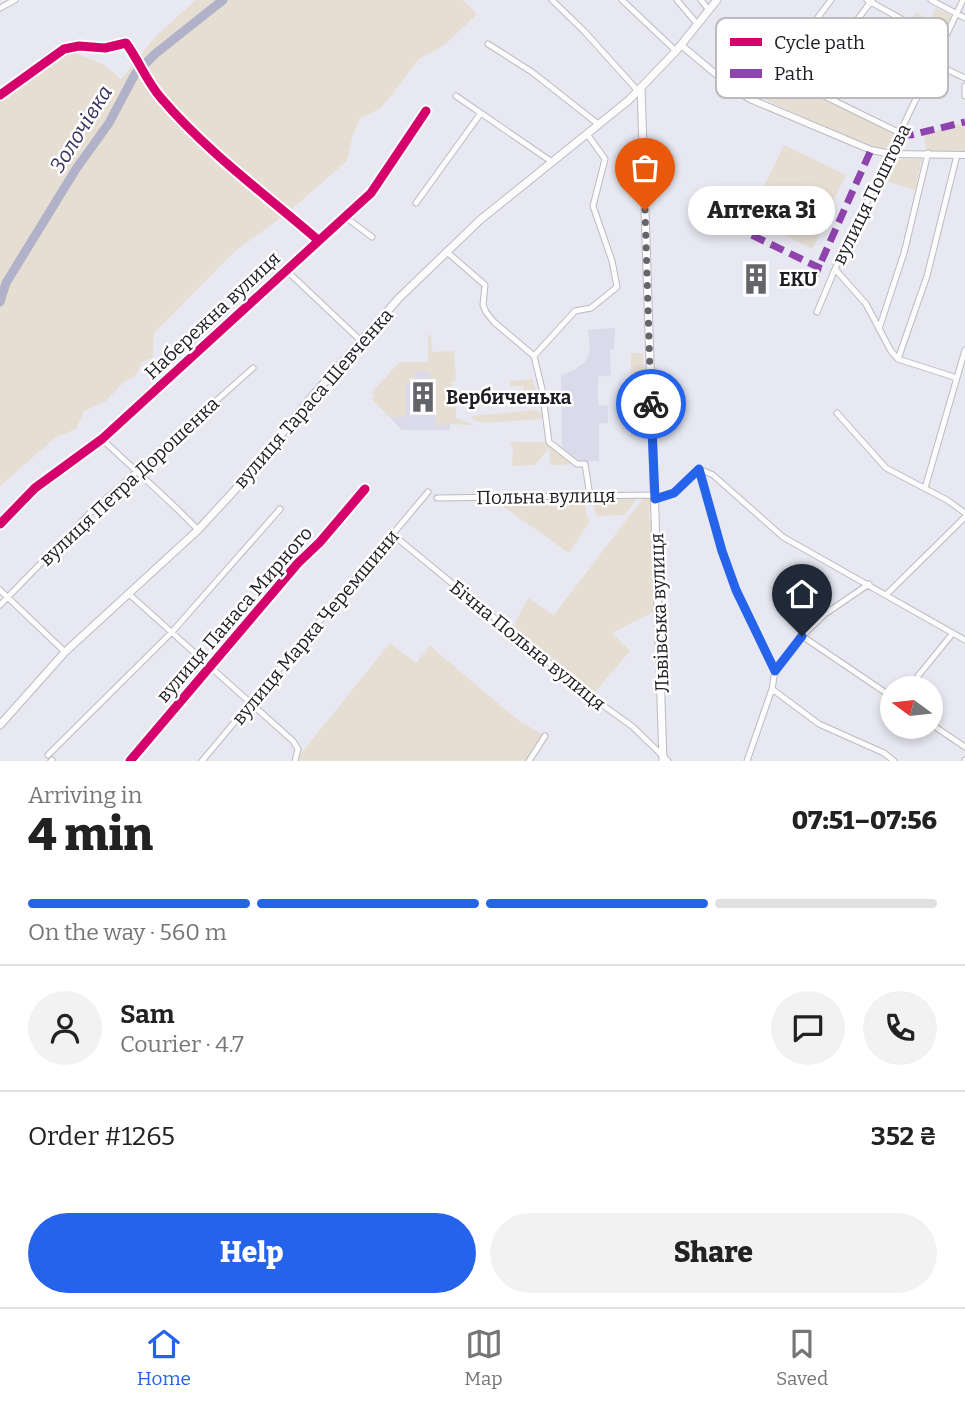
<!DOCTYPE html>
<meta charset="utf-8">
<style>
:root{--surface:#fff;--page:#f2f2f2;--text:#222;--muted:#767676;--line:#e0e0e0;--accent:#2563eb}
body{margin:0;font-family:Bitter,serif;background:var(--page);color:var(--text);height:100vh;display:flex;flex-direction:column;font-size:26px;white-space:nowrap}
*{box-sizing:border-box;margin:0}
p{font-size:23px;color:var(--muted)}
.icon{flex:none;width:38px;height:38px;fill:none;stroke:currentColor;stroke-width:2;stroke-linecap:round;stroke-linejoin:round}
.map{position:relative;height:761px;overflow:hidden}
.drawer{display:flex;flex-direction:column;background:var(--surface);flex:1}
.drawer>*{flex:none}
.needle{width:46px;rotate:285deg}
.tools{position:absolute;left:880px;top:676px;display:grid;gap:14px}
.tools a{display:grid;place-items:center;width:63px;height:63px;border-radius:50%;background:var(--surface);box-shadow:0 4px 10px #0003;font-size:35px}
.pin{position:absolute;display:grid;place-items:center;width:60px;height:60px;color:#fff;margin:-72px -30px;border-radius:50% 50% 50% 0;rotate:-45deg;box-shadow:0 0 7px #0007}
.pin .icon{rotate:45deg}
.courier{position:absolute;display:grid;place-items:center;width:70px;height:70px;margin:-35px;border:5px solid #2563eb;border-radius:50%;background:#fff;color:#222;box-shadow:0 2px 9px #0007}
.bubble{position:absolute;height:49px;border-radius:24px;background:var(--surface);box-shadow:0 4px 10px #0003;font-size:23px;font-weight:800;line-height:49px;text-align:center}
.summary em{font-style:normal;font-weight:800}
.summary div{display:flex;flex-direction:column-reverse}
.summary{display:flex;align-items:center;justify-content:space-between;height:119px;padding:0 28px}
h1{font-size:46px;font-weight:800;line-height:52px}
.bar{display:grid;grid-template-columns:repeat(4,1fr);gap:10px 7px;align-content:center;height:84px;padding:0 28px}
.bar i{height:9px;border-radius:5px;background:var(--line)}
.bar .selected{background:var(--accent)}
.bar p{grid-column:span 4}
.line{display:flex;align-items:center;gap:18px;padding:0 28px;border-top:2px solid var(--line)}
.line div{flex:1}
.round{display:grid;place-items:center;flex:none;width:74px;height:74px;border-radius:37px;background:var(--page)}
.action{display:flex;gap:14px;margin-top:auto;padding:14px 28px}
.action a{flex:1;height:80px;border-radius:42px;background:var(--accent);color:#fff;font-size:28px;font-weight:800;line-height:80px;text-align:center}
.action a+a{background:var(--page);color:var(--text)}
.menu{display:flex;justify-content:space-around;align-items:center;height:98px;border-top:2px solid var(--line);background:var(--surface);font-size:19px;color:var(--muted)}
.menu a{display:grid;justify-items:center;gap:4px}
.menu .selected{color:var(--accent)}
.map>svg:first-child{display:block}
.built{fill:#dadaeb}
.green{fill:#e6ded3}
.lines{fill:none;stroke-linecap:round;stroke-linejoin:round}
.river{stroke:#b1b1c9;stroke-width:9}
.minor-casing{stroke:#bbbbc2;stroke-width:7}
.tertiary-casing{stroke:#bbbbc2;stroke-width:8}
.secondary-casing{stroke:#bbbbc2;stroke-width:9}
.minor{stroke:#fcfcfd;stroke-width:5}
.tertiary{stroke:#fcfcfd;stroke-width:6}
.secondary{stroke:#fcfcfd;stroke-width:7}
.quiet{stroke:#8e44ad;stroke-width:7;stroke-dasharray:14 7;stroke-linecap:butt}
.cycleway-casing{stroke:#fff;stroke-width:13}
.cycleway{stroke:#d6006c;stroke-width:9}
.done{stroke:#64646b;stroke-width:7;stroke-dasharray:0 12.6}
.route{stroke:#2563eb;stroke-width:9}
.labels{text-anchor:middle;stroke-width:5;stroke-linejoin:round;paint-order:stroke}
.street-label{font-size:19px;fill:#1d1d23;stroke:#fff}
.poi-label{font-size:19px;font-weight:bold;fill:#1d1d23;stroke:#fff;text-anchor:start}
.water-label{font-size:21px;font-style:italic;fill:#36325d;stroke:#fff}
.key{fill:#fff;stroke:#bbbbbd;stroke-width:2}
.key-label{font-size:19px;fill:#1d1d23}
</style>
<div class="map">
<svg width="965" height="761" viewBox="0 0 965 761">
<rect width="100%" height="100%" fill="#e8e8f2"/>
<!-- built -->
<path class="built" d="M615,328L614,349L610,350L611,375L598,377V405L608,406V423L599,424V461L577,462L562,448L561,375L574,370L585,362L590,351L588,330Z
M400,362H428L447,366L450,430H402L372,399L375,395L372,392Z"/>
<!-- green -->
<path class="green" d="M196,0H463L477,14L446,44L419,59L381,108L360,118L353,134L347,161L282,217L234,252L154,333L153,357L142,362L136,375L123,383L106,401L84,411L76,429L56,437L0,486V95L64,49L103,64L121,79L156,36Z
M936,8L952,16L941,38L911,20L916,12L929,20Z
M739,49L767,70L780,83L845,105L896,133L888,148C865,148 843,135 821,125C786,109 751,95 720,71L727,58Z
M965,122V153L926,151L924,135Z
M784,145L846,175L824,220L762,190Z
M903,159H922L915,190L882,180L891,163Z
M792,220L820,234L812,249L785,235Z
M428,335H431L432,352L454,351L456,380L452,382V395L456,396V418L475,425L450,424L436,426L435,410L422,411V405L435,404L434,390H421V384L434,383L430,381L429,371L415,372V382L406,383V416L391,418L372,399L375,395L372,392L400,362H428Z
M631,353H643L645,433L631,436Z
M532,379L537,394L464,397L466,393L523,390V386H510V381Z
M535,410L543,413L542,419L486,423L473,420L472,416Z
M510,442H549L577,464L550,465L549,448L535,465L512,466L513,449Z
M586,498V514L590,521L569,553L498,503L500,500Z
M637,498L625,515L598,516L595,514L593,499Z
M643,498H651L649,518L651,522L655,611L612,633L630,651L594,693L513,627L528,598L554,615Z
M390,643L416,663L430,646L519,721L545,736L529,761H295Z"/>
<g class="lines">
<!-- river -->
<path class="river" d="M0,302L6,283L76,169L109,123L135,74L155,54L223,0"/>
<defs>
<path id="minor" d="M552,0L584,31L638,91
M622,0L676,51
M677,0L698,25
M701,0L709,10
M831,0L807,32V37L833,54L917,98
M867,0L943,42
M931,0L965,18
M0,8L15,0
M853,27L931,68
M488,44L532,72L598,124
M933,63L965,78
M814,78L872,0
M782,84L810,89L900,133
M965,86V96
M0,95L64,49L79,46L105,48L126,43C139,61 147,82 161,98C207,152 265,194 318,240
M456,96L552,162
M416,203L481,113
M344,216L372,237
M447,252L485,285L483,305L486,312L494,322L534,356L542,389L549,442L577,464H585L590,496
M835,269L866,304L891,351L898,359L957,378
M286,270L360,340
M817,312L835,269L963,0
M879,329L904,253L928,153
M534,356L575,311L591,308L617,287L612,261L593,206L605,159L587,134
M898,359L927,276L957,155
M837,413L886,468L947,500L965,513
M102,439C134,470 168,498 198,530
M699,469L713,475L783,537L965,640
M699,469L722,551L736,590L775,671L772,689L747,761
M925,488L965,350
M437,498L655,495
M655,499C674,497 685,482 699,469
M0,524L35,488L102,439L371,193L426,111
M392,534L586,693L633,727L668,761
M0,590L65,652
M129,594L293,741L298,749L295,761
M887,594L965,517
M0,605L90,513L253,368
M802,636L892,697
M775,671L802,636L825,614L869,584
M918,676L953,633
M772,689L819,724L884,753L894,761
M931,724L965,747
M48,755L172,632L280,509
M51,761L52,760
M130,761L298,563L320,542L365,489
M202,761L428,492
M529,761L545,736
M965,761V760"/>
<path id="tertiary" d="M681,45L736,91L750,99L871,150L891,154L965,155"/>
<path id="secondary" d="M641,87L663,761
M0,725L65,652L198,530L245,479L309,400L399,298L480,220L629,100L676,51L717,0"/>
</defs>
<!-- minor casing -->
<use href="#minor" class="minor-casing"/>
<!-- tertiary casing -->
<use href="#tertiary" class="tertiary-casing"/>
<!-- secondary casing -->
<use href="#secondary" class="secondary-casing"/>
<!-- minor -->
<use href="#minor" class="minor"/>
<!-- tertiary -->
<use href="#tertiary" class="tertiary"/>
<!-- secondary -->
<use href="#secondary" class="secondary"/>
<!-- quiet -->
<path class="quiet" d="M900,133L911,135L965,122
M733,226L822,269
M813,280L871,150"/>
<defs>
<path id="cycleway" d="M0,95L64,49L79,46L105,48L126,43C139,61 147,82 161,98C207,152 265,194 318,240
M0,524L35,488L102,439L371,193L426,111
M130,761L298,563L320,542L365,489"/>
</defs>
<!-- cycleway casing -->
<use href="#cycleway" class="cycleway-casing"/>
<!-- cycleway -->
<use href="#cycleway" class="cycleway"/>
</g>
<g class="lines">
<!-- done -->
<path class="done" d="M645,210L651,404"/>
<!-- route -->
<path class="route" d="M651,404L655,499L674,493L699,469L722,551L736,590L775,671L802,636"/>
</g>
<!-- icons -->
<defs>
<symbol id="building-bare" viewBox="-9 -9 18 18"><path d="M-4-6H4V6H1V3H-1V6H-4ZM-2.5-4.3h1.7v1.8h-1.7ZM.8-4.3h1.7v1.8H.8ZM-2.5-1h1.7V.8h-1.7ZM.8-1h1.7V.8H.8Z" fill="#64646b" stroke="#fff" stroke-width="2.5" paint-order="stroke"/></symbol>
</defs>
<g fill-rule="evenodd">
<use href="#building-bare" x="734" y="257" width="44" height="44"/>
<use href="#building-bare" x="401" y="375" width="44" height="44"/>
</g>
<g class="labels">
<!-- street labels -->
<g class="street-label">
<text transform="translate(871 194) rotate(-64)" y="7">вулиця Поштова</text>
<text transform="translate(212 315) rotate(-43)" y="7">Набережна вулиця</text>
<text transform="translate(313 398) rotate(-49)" y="7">вулиця Тараса Шевченка</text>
<text transform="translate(129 481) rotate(-43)" y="7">вулиця Петра Дорошенка</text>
<text transform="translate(546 496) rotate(-1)" y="7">Польна вулиця</text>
<text transform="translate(659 613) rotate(-92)" y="7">Львівська вулиця</text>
<text transform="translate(234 614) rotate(-49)" y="7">вулиця Панаса Мирного</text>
<text transform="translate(315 627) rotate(-50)" y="7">вулиця Марка Черемшини</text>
<text transform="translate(528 645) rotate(39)" y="7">Бічна Польна вулиця</text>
</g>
<!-- poi labels -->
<g class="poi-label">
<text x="779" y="286">EKU</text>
<text x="446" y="404">Вербиченька</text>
</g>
<!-- water labels -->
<g class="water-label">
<text transform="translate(81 129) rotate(-58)" y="7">Золочівка</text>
</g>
</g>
<!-- legend -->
<rect x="716" y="18" width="232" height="80" rx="10" class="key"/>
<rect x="730" y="38" width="32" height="8" fill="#d6006c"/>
<rect x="730" y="69" width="32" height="9" fill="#8e44ad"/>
<g class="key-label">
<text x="774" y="49">Cycle path</text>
<text x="774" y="80">Path</text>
</g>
</svg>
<div class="tools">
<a><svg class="needle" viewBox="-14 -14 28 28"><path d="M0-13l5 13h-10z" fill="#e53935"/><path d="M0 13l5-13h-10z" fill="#767676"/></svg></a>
</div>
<div class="pin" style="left:645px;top:210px;background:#ea580c"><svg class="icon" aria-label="bag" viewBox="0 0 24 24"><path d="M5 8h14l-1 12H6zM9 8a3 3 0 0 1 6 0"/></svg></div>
<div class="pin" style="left:802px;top:636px;background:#1f2937"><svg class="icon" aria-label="home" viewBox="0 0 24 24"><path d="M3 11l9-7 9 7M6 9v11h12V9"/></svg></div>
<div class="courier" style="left:651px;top:404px"><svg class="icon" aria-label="bike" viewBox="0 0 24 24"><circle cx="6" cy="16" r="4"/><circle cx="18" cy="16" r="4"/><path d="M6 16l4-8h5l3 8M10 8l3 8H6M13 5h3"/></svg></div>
<div class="bubble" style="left:688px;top:186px;width:147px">Аптека 3і</div>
</div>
<section class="drawer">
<div class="summary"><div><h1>4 min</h1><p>Arriving in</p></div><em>07:51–07:56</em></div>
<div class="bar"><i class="selected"></i><i class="selected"></i><i class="selected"></i><i></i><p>On the way · 560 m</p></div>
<div class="line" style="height:126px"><a class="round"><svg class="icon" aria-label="person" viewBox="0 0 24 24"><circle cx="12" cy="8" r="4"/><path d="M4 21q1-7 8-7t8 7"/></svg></a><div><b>Sam</b><p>Courier · 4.7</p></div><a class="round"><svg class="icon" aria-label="chat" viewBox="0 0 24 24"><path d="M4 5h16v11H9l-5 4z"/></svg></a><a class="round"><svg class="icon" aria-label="phone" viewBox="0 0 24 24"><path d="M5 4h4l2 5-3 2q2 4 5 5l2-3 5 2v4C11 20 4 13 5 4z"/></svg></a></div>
<div class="line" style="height:91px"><div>Order #1265</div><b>352 ₴</b></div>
<div class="action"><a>Help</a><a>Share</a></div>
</section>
<nav class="menu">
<a class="selected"><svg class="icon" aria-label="home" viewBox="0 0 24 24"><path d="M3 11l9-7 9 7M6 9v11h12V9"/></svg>Home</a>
<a><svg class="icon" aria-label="map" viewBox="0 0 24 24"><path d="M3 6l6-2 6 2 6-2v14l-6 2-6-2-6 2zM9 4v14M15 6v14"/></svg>Map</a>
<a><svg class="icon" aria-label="saved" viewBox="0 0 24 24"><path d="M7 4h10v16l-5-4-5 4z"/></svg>Saved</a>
</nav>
